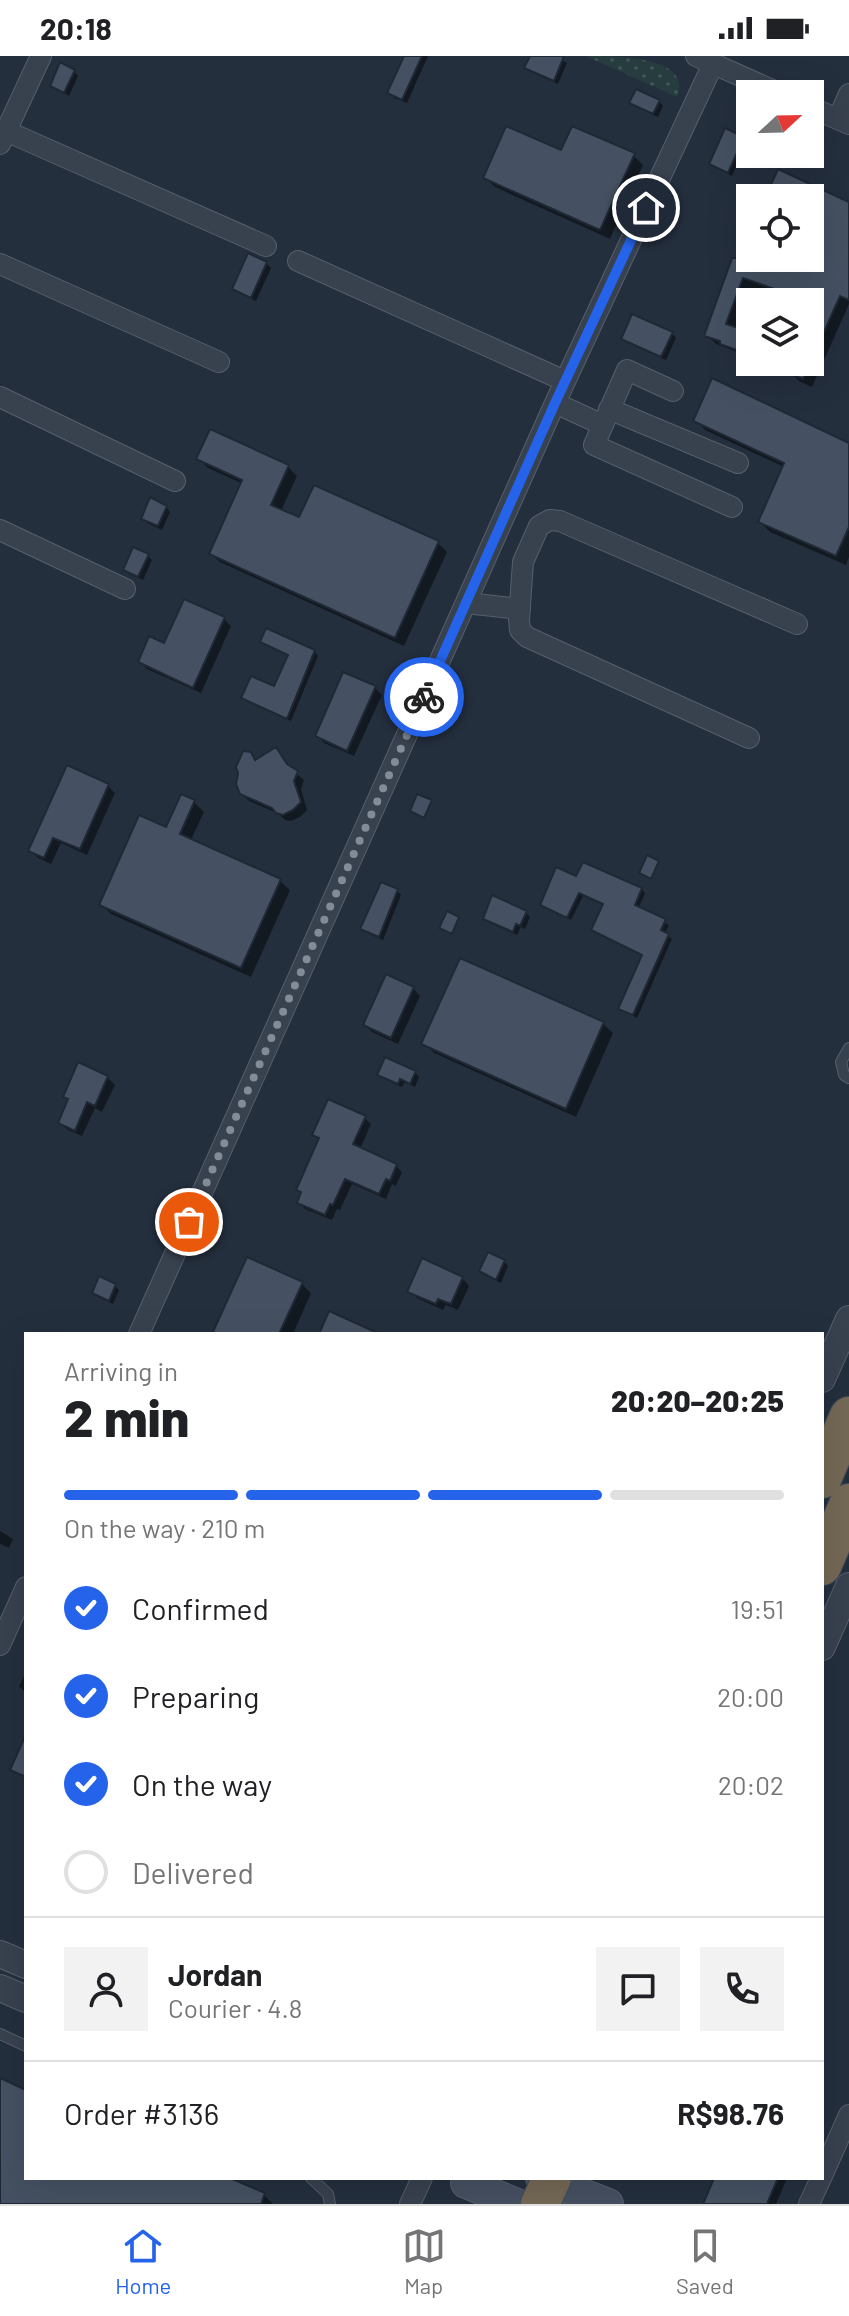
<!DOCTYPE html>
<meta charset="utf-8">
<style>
:root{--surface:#fff;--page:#f2f2f2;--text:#202124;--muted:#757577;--line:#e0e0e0;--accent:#2563eb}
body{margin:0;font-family:Barlow,sans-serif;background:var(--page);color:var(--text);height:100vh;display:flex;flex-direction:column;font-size:30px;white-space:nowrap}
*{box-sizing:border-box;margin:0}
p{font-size:26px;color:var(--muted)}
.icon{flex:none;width:44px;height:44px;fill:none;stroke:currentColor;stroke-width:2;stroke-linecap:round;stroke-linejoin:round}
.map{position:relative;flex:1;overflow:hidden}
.drawer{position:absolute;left:24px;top:1276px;width:800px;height:848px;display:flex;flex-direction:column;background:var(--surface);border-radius:0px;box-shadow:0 8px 32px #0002}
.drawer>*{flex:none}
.needle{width:52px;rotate:68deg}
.controls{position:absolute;left:736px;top:24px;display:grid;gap:16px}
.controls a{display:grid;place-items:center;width:88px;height:88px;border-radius:0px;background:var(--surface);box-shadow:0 8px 32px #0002;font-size:40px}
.pin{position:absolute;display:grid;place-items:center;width:68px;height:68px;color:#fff;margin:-34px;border:4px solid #fff;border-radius:50%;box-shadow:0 2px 8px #0007}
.courier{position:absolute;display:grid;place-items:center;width:80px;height:80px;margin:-40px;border:6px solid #2563eb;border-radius:50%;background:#fff;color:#222;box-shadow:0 2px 10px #0007}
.overview em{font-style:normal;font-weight:800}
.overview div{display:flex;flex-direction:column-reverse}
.overview{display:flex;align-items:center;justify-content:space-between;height:136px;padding:0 40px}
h1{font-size:52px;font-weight:800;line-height:60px}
.bar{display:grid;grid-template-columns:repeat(4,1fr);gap:12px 8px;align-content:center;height:96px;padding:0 40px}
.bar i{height:10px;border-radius:6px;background:var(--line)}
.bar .current{background:var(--accent)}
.bar p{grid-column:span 4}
.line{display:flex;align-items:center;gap:20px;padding:0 40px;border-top:2px solid var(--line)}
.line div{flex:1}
.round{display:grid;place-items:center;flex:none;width:84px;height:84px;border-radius:0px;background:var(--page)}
ol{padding:0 40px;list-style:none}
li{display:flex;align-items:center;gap:24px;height:88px}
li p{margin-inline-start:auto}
li .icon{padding:8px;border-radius:50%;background:var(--accent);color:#fff;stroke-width:4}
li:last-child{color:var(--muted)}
li i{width:44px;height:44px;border:4px solid var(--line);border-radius:50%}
.status{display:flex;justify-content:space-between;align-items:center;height:56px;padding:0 40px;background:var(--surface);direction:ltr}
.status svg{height:22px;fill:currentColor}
.tabs{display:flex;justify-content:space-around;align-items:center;height:112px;border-top:2px solid var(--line);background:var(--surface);font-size:22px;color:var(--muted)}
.tabs a{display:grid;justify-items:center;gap:4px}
.tabs .current{color:var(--accent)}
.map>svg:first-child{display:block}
.grass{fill:url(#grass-dots)}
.shadow{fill:#0007}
.building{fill:#455162;stroke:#1f2835;stroke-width:2}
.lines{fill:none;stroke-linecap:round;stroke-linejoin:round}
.service-casing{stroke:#565f6c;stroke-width:12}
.minor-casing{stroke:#565f6c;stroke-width:22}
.tertiary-casing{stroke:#565f6c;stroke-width:28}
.secondary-casing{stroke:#565f6c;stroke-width:32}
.motorway-casing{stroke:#434c59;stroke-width:40}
.service{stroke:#38414e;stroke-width:10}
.minor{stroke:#38414e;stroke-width:20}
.tertiary{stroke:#38414e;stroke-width:26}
.secondary{stroke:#465061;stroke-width:30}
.motorway{stroke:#746855;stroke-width:38}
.motorway-bridge-casing{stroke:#434c59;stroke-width:40;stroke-linecap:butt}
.motorway-bridge{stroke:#746855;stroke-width:38}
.done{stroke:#828b98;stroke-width:8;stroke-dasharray:0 14.4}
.route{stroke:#2563eb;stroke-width:10}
</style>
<div class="status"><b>20:18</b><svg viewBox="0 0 49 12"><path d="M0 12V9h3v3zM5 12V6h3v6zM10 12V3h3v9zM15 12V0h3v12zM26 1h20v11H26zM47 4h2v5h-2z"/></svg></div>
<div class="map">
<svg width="849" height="2148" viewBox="0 0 849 2148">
<defs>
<pattern id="grass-dots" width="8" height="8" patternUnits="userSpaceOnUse" patternTransform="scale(2)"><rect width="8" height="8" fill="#263c3f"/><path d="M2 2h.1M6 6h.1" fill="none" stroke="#435659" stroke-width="1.8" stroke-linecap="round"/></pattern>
</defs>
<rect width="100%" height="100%" fill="#242f3e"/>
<!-- grass -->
<path class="grass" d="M586,0C617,0 693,0 677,41Z"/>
<!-- shadow -->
<path class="shadow" d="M406,0H428L407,47L394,42L389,37Z
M532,0H556L567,7L558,28L531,16L527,12Z
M74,15L78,20L69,40L52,29Z
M659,45L663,50L658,61L636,51L632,47Z
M743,83L747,87L732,120L716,112L711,108Z
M562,97L633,99L643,109L610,183L495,131L485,121Z
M779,115L849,148V248L812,331L799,325L793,319L757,306H810V246H750V304L742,301L737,296L716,288L707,279L750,181V202H810V142H767Z
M266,207L271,212L256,245L239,237L234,232Z
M672,277L676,282L666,304L628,287L623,282Z
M696,364L849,390V501L846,509L770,476L760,466L784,411L705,374Z
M199,403L288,411L297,420L281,455L300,464L438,487L447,496L404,590L220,506L211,498L243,428L208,412Z
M166,451L170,456L162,474L147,467L143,462Z
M148,500L152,504L143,524L129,518L125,514Z
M224,563L231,570L201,637L147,613L140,606L165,590Z
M262,585L314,595L318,600L291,665L248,646L243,642L275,632L290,600L266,589Z
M375,632L382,639L354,700L324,687L317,679Z
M275,694L290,712L304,724L301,733L307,754L300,761L291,765L285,764L279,758L249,745L241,737L250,698L258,705Z
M108,730L115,737L87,799L61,787L51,808L38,802L31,795Z
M194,746L204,756L191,784L280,825L290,834L251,921L111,858L101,848Z
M577,823L641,833L645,837L638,853L669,869L665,878L672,883L637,962L620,952L644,900L594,874L605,850L583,840L571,864L542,848Z
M397,835L401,839L383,884L367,877L363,872Z
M526,857L530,861L525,873L521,871L517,879L490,867L485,862Z
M413,932L420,940L398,988L372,976L365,969Z
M603,968L613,977L576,1061L434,997L424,987Z
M415,1016L419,1021L415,1031L405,1026L402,1031L384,1023L379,1018Z
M107,1021L115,1029L102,1056L95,1052L82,1080L68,1074L60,1067L69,1045L65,1040Z
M364,1062L371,1068L360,1093L396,1110L402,1116L396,1130L392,1128L386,1143L352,1128L340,1154L337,1153L332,1164L305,1153L299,1146L302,1138L298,1133L321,1084L315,1078Z
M504,1205L508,1210L501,1227L486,1220L481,1215Z
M462,1222L469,1230L458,1254L446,1249L443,1254L417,1242L410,1235Z
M302,1228L311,1237L293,1278H214Z
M115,1230L119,1234L113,1248L98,1241L94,1237Z
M0,1475L13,1483L9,1492L0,1488Z
M26,1616V1637L19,1630Z
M0,2025L26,2036V2122H225L264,2139L273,2148H0Z
M740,2122H787L776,2148H705Z"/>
<!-- building -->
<path class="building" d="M404,0H422L402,44L387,37Z
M530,0H564L554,25L524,12Z
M60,6L75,14L64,37L50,30Z
M636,33L660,44L653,58L629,47Z
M506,70L561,94L572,70L635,97L600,174L483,122Z
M725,72L744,81L728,117L709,108Z
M778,113L849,146V244L840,240L803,323L788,316L792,306H810V267L819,246H774L780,235L743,222L726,268L750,276V299L720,288V285L704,280L732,202H738L750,176V202H810V142H765Z
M248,197L267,206L251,242L232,233Z
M632,258L673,276L661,301L621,283Z
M712,322L849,387V471L836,500L758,466L784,407L693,365Z
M210,373L289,409L271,449L299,461L314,429L439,485L395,582L209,498L242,424L196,403Z
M150,441L167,450L158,470L141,463Z
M133,491L149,498L138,521L123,514Z
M184,543L225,561L193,632L138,606L149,580L164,587Z
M266,572L315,594L287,663L241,642L251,620L274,630L288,599L260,586Z
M343,616L376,630L347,695L315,680Z
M276,691L287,708L298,715L294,725L301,746L293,754L283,759L276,757L272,752L240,738L236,728L238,717L236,711L243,695L251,696L255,704Z
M67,709L109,728L80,793L53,782L44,802L28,795Z
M181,738L195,744L180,778L281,823L241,912L99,849L139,759L166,771Z
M417,738L432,744L424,762L410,755Z
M647,799L659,805L651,823L639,817Z
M583,806L642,832L635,849L666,863L661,874L669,878L633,959L618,953L642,899L591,874L603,848L579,837L567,862L540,849L556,811L576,820Z
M381,826L398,833L379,881L360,873Z
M492,839L527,855L520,870L516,868L513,876L483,863Z
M447,855L459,861L452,878L439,872Z
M460,902L604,966L566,1053L421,988Z
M386,918L414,931L391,982L363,969Z
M385,1001L416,1015L410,1028L400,1023L398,1028L377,1019Z
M78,1006L108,1020L95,1050L87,1046L75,1075L58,1067L68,1043L63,1041Z
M328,1043L366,1060L353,1088L397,1108L390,1125L386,1123L379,1138L345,1123L333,1149L330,1148L325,1159L297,1147L301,1136L296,1134L319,1082L312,1079Z
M488,1196L505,1204L496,1224L479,1215Z
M247,1201L303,1226L279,1278H212Z
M422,1202L463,1221L451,1248L438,1243L436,1248L407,1236Z
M99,1220L116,1228L109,1245L92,1237Z
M329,1255L380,1278H319Z
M26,1678V1721L10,1714Z
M0,2022L26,2034V2122H230L265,2137L261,2148H0Z
M714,2122H778L767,2148H703Z"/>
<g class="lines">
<defs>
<path id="service" d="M849,992L841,1006L844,1019L849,1022
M0,1978L26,1990
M311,2122L328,2138L330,2148"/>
<path id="minor" d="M696,0L781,38
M810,51L849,68
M838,63L849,38
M6,75L266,190
M0,88L41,0
M298,205L565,325
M0,208L219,306
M673,335L627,314L594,389L732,451
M0,341L175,425
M555,347L603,369
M609,353L738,407
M0,474L125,533
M466,547L520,553
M749,682L527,581L520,574L519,564L523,506L539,470L550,464L560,465L797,568
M139,1278L555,347L713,8
M0,1589L26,1531
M822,2120L849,2059
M410,2148L422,2122
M809,2148L821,2122"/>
<path id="tertiary" d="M822,1323L849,1263
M822,1591L849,1530
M0,1898L26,1909
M0,1932L26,1943"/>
<path id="secondary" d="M541,2122L608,2148
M466,2127L517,2148"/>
<path id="motorway" d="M822,1423L849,1360
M822,1510L849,1447"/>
</defs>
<!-- service casing -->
<use href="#service" class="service-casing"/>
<!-- minor casing -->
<use href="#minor" class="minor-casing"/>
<!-- tertiary casing -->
<use href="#tertiary" class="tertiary-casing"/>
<!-- secondary casing -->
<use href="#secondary" class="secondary-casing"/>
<!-- motorway casing -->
<use href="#motorway" class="motorway-casing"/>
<!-- service -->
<use href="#service" class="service"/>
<!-- minor -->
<use href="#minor" class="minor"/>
<!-- tertiary -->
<use href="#tertiary" class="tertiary"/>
<!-- secondary -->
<use href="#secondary" class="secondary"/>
<!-- motorway -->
<use href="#motorway" class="motorway"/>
<defs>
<path id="motorway-bridge" d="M540,2148L552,2122"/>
</defs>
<!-- motorway-bridge casing -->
<use href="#motorway-bridge" class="motorway-bridge-casing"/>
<!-- motorway-bridge -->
<use href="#motorway-bridge" class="motorway-bridge"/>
</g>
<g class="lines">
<!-- done -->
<path class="done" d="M189,1166L424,641"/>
<!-- route -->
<path class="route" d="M424,641L555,347L646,152"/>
</g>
</svg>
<div class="controls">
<a><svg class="needle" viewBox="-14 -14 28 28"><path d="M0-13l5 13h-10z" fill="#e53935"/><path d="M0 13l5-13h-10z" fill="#757577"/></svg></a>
<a><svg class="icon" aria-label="locate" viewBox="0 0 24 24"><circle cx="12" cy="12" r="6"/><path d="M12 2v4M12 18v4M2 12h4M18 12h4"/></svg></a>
<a><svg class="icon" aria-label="layers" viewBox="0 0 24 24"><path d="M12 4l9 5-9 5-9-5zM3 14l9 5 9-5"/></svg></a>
</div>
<div class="pin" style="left:189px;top:1166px;background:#ea580c"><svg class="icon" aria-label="bag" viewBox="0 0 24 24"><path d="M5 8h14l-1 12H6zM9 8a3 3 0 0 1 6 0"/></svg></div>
<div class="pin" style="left:646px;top:152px;background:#1f2937"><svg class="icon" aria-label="home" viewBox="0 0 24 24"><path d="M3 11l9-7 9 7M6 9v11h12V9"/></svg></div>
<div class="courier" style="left:424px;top:641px"><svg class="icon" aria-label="bike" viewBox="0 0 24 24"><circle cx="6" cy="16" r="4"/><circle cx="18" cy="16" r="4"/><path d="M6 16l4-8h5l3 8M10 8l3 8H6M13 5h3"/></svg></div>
<section class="drawer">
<div class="overview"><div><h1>2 min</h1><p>Arriving in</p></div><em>20:20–20:25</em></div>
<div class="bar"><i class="current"></i><i class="current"></i><i class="current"></i><i></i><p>On the way · 210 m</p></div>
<ol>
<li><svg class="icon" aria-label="check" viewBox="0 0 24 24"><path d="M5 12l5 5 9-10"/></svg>Confirmed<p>19:51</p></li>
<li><svg class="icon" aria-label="check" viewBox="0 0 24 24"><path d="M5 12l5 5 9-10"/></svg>Preparing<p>20:00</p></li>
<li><svg class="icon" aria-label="check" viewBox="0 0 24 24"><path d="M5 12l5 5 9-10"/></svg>On the way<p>20:02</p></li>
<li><i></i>Delivered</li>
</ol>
<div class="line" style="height:144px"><a class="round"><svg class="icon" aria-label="person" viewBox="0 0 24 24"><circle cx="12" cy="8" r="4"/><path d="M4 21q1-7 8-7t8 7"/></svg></a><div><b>Jordan</b><p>Courier · 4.8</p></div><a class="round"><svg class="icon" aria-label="chat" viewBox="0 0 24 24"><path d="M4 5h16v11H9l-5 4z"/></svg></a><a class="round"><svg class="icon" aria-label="phone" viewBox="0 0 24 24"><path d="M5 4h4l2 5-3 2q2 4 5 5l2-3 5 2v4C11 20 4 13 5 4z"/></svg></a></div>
<div class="line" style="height:104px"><div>Order #3136</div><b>R$98.76</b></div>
</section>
</div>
<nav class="tabs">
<a class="current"><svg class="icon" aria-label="home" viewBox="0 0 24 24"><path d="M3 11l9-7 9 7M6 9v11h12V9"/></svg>Home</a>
<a><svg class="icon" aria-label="map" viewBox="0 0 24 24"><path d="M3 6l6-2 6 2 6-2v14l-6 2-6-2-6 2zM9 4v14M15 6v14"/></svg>Map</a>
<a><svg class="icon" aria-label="saved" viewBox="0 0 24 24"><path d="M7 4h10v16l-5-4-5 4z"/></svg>Saved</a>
</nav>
